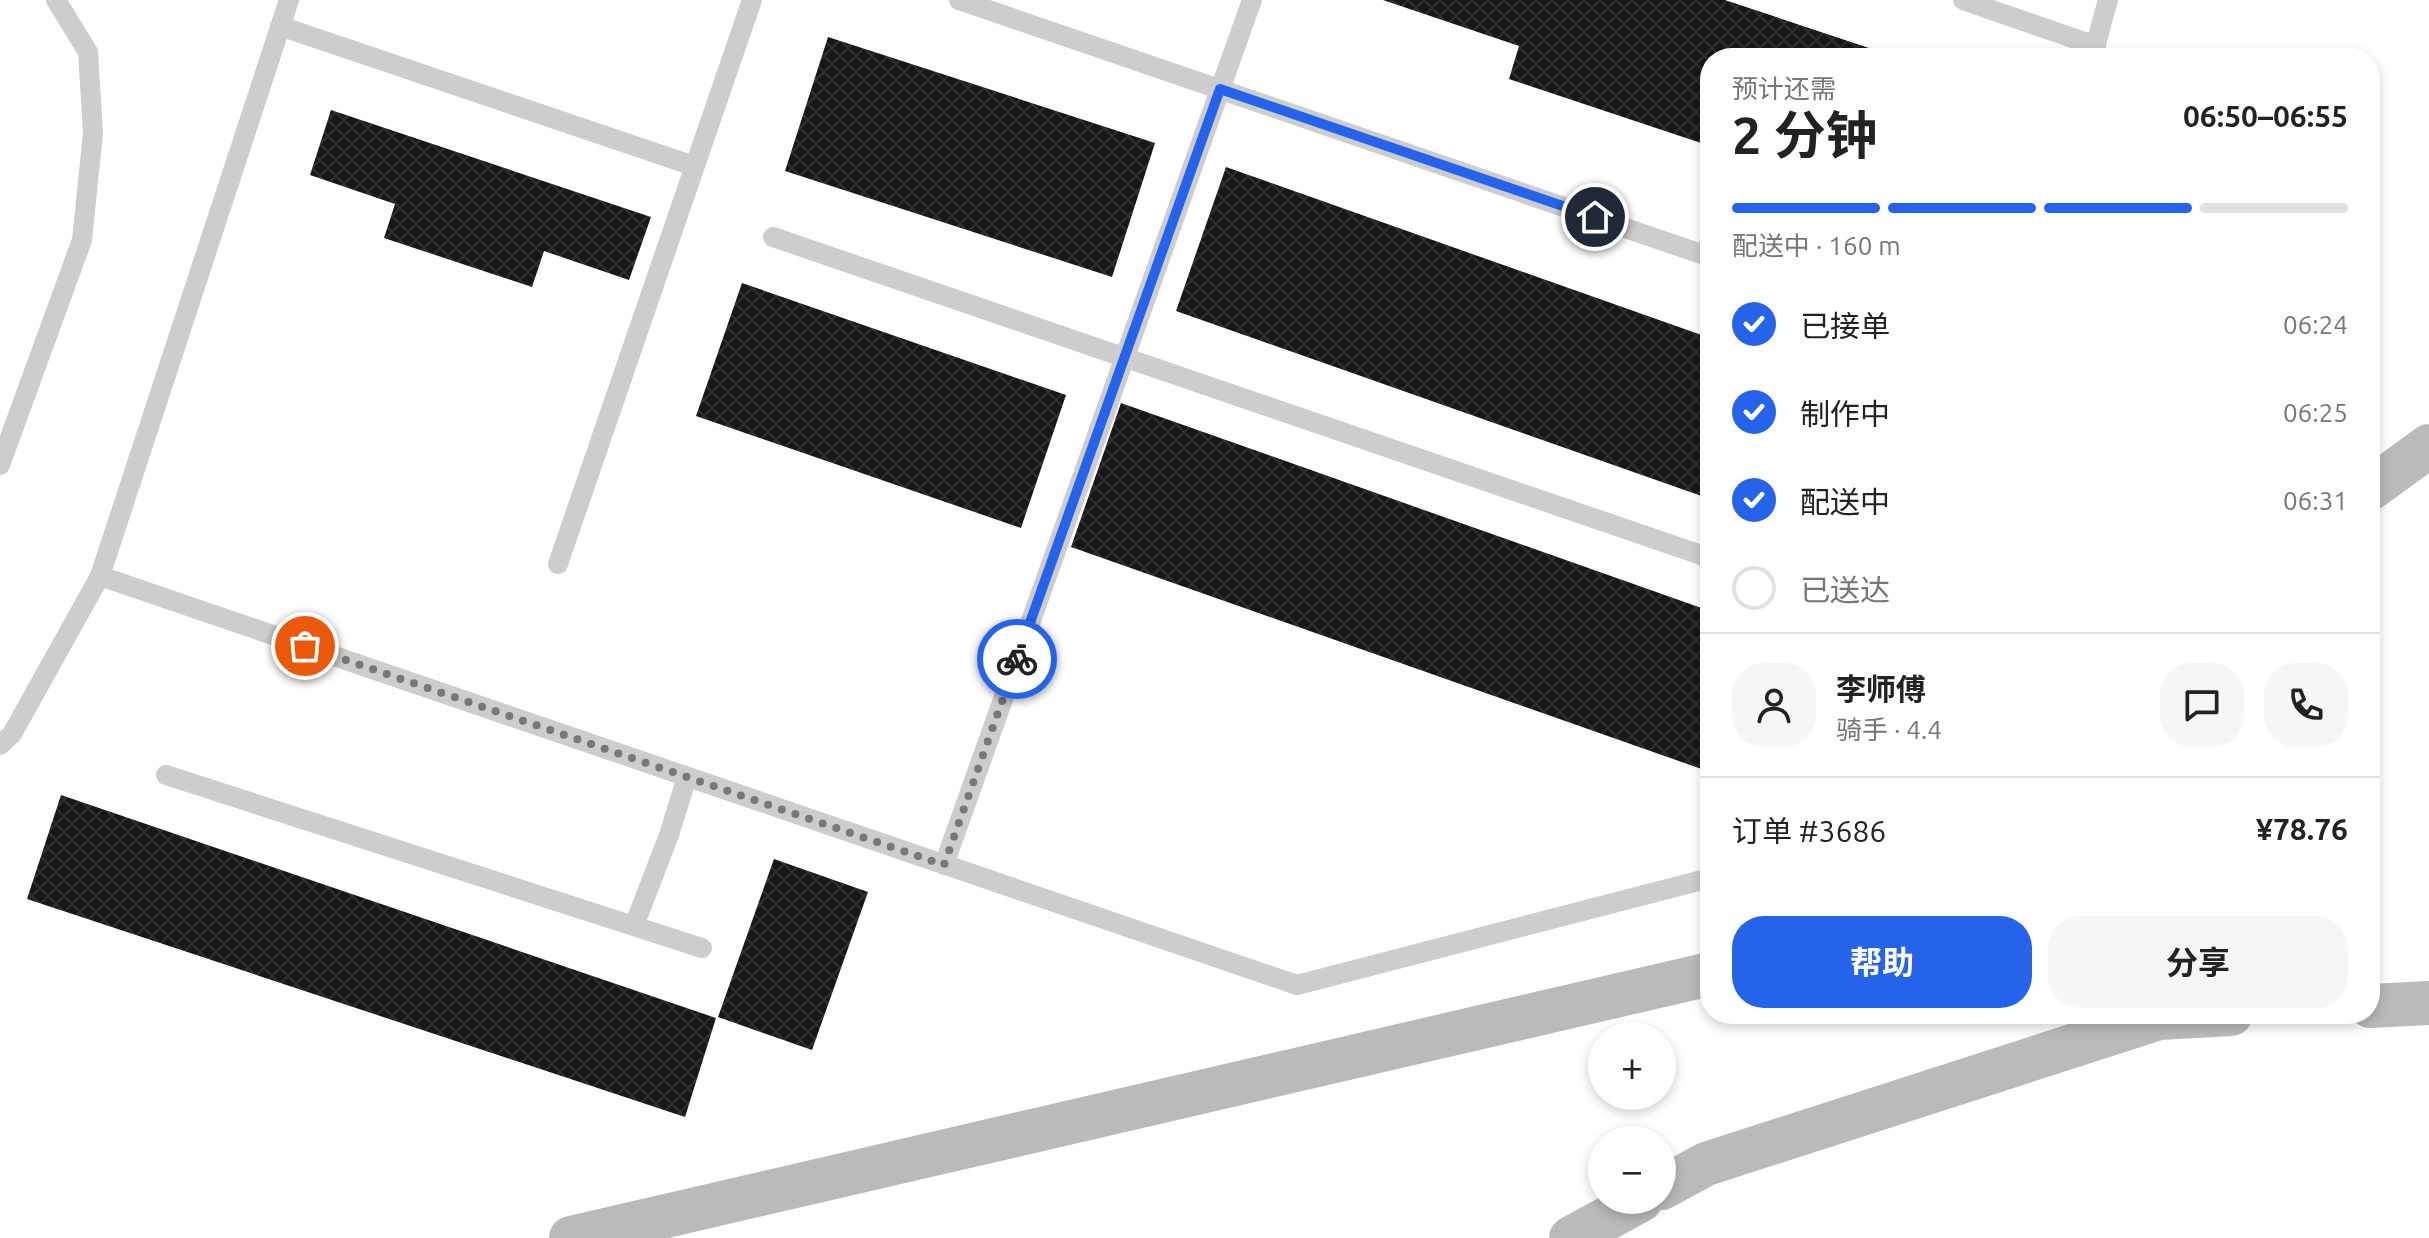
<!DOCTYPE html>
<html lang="zh">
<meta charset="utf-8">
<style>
:root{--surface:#fff;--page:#f6f6f6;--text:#222;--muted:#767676;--line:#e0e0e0;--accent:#2563eb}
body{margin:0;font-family:Ubuntu,"Noto Sans SC",sans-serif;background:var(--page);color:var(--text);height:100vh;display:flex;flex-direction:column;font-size:30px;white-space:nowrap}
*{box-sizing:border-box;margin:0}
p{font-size:26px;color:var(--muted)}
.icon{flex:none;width:44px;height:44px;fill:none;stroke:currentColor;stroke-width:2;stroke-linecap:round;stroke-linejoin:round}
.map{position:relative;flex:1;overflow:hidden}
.panel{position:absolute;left:1700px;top:48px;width:680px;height:976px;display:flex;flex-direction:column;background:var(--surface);border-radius:32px;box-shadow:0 4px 12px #0003}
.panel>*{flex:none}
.buttons{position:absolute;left:1588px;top:1022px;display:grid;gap:16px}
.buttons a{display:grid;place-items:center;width:88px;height:88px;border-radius:50%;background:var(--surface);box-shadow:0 4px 12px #0003;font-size:40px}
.pin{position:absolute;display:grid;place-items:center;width:68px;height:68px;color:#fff;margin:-34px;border:4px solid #fff;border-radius:50%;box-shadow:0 2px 8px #0007}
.courier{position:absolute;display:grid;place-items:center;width:80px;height:80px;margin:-40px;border:6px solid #2563eb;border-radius:50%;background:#fff;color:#222;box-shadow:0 2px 10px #0007}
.summary em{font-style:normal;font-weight:700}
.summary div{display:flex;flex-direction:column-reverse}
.summary{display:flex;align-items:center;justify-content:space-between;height:136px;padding:0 32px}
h1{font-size:52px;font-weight:700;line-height:60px}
.bar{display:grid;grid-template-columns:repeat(4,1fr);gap:12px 8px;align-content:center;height:96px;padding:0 32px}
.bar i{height:10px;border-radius:6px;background:var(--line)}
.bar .active{background:var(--accent)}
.bar p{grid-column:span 4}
.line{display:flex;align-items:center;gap:20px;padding:0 32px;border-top:2px solid var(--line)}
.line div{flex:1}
.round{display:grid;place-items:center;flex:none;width:84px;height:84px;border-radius:32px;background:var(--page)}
ol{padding:0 32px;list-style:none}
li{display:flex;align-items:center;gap:24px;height:88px}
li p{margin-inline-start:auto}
li .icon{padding:8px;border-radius:50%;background:var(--accent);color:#fff;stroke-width:4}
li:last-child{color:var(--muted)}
li i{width:44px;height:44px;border:4px solid var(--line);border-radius:50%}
.button{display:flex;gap:16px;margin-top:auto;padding:16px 32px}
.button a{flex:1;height:92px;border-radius:32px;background:var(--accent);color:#fff;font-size:32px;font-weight:700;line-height:92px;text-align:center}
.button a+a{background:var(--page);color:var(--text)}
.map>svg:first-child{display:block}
.building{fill:url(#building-cross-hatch)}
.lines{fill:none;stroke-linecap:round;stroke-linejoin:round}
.lane{stroke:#cdcdcd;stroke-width:20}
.secondary{stroke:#bababa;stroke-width:44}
.done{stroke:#787878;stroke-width:8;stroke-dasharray:0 14.4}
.route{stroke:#2563eb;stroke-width:10}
</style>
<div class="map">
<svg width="2429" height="1238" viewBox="0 0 2429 1238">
<defs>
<pattern id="building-cross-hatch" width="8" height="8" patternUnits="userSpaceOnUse" patternTransform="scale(2)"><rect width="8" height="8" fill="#171717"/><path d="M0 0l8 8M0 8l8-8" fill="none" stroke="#303030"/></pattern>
</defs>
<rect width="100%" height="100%" fill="#fff"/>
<!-- building -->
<path class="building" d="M1383,0H1725L1896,57L1710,58V146L1509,79L1519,46Z
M828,37L1155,143L1112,277L785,171Z
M331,110L651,217L629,280L544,251L532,287L384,238L395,204L310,175Z
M1226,167L1710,338V499L1176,311Z
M742,283L1066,395L1021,528L696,416Z
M1121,403L1710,611V772L1071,547Z
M61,795L716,1018L685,1117L27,899Z
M774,859L868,892L812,1050L718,1017Z"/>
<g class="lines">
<!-- lane -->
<path class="lane" d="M959,0L1710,257
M1963,0L2096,46
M280,26L694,166
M2092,58L2108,0
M773,237L1710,558
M0,465L82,240L93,133L88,52L56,0
M558,564L752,0
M100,576L1297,985L1710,878
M0,745L12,734L100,576L289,0
M166,775L702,948
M944,865L1252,0
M634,926L669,835L687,777"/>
<!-- secondary -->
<path class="secondary" d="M2370,489L2429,446
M2370,1006L2429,1003
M1662,1188L1706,1164L2159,1018L2231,1014
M571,1238L1710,974
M1571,1238L1641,1200"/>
</g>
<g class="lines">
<!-- done -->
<path class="done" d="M305,646L944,865L1017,659"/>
<!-- route -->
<path class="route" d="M1017,659L1220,89L1595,217"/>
</g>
</svg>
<div class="buttons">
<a>+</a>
<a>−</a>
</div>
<div class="pin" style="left:305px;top:646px;background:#ea580c"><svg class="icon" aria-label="bag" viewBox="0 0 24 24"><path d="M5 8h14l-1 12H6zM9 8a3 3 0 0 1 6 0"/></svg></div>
<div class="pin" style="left:1595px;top:217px;background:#1f2937"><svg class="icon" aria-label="home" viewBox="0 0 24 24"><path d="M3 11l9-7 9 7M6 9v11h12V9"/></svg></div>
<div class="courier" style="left:1017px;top:659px"><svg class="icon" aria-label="bike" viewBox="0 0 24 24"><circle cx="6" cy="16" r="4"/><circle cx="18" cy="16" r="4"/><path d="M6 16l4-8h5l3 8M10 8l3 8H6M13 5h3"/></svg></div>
<section class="panel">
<div class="summary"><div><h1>2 分钟</h1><p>预计还需</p></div><em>06:50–06:55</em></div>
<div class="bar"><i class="active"></i><i class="active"></i><i class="active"></i><i></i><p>配送中 · 160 m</p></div>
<ol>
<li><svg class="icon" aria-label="check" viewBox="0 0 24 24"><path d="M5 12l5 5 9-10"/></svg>已接单<p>06:24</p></li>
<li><svg class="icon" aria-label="check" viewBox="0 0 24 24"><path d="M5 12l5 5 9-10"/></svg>制作中<p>06:25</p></li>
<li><svg class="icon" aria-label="check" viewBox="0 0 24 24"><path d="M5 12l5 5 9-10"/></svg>配送中<p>06:31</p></li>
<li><i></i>已送达</li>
</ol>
<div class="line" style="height:144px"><a class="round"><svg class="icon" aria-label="person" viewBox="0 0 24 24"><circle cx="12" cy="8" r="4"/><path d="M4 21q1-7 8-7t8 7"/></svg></a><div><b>李师傅</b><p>骑手 · 4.4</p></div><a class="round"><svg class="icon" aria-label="chat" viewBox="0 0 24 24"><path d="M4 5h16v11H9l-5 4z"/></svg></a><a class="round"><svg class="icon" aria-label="phone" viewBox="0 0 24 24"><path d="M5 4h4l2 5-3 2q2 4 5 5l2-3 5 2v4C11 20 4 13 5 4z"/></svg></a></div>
<div class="line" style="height:104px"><div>订单 #3686</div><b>¥78.76</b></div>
<div class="button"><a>帮助</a><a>分享</a></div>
</section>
</div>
